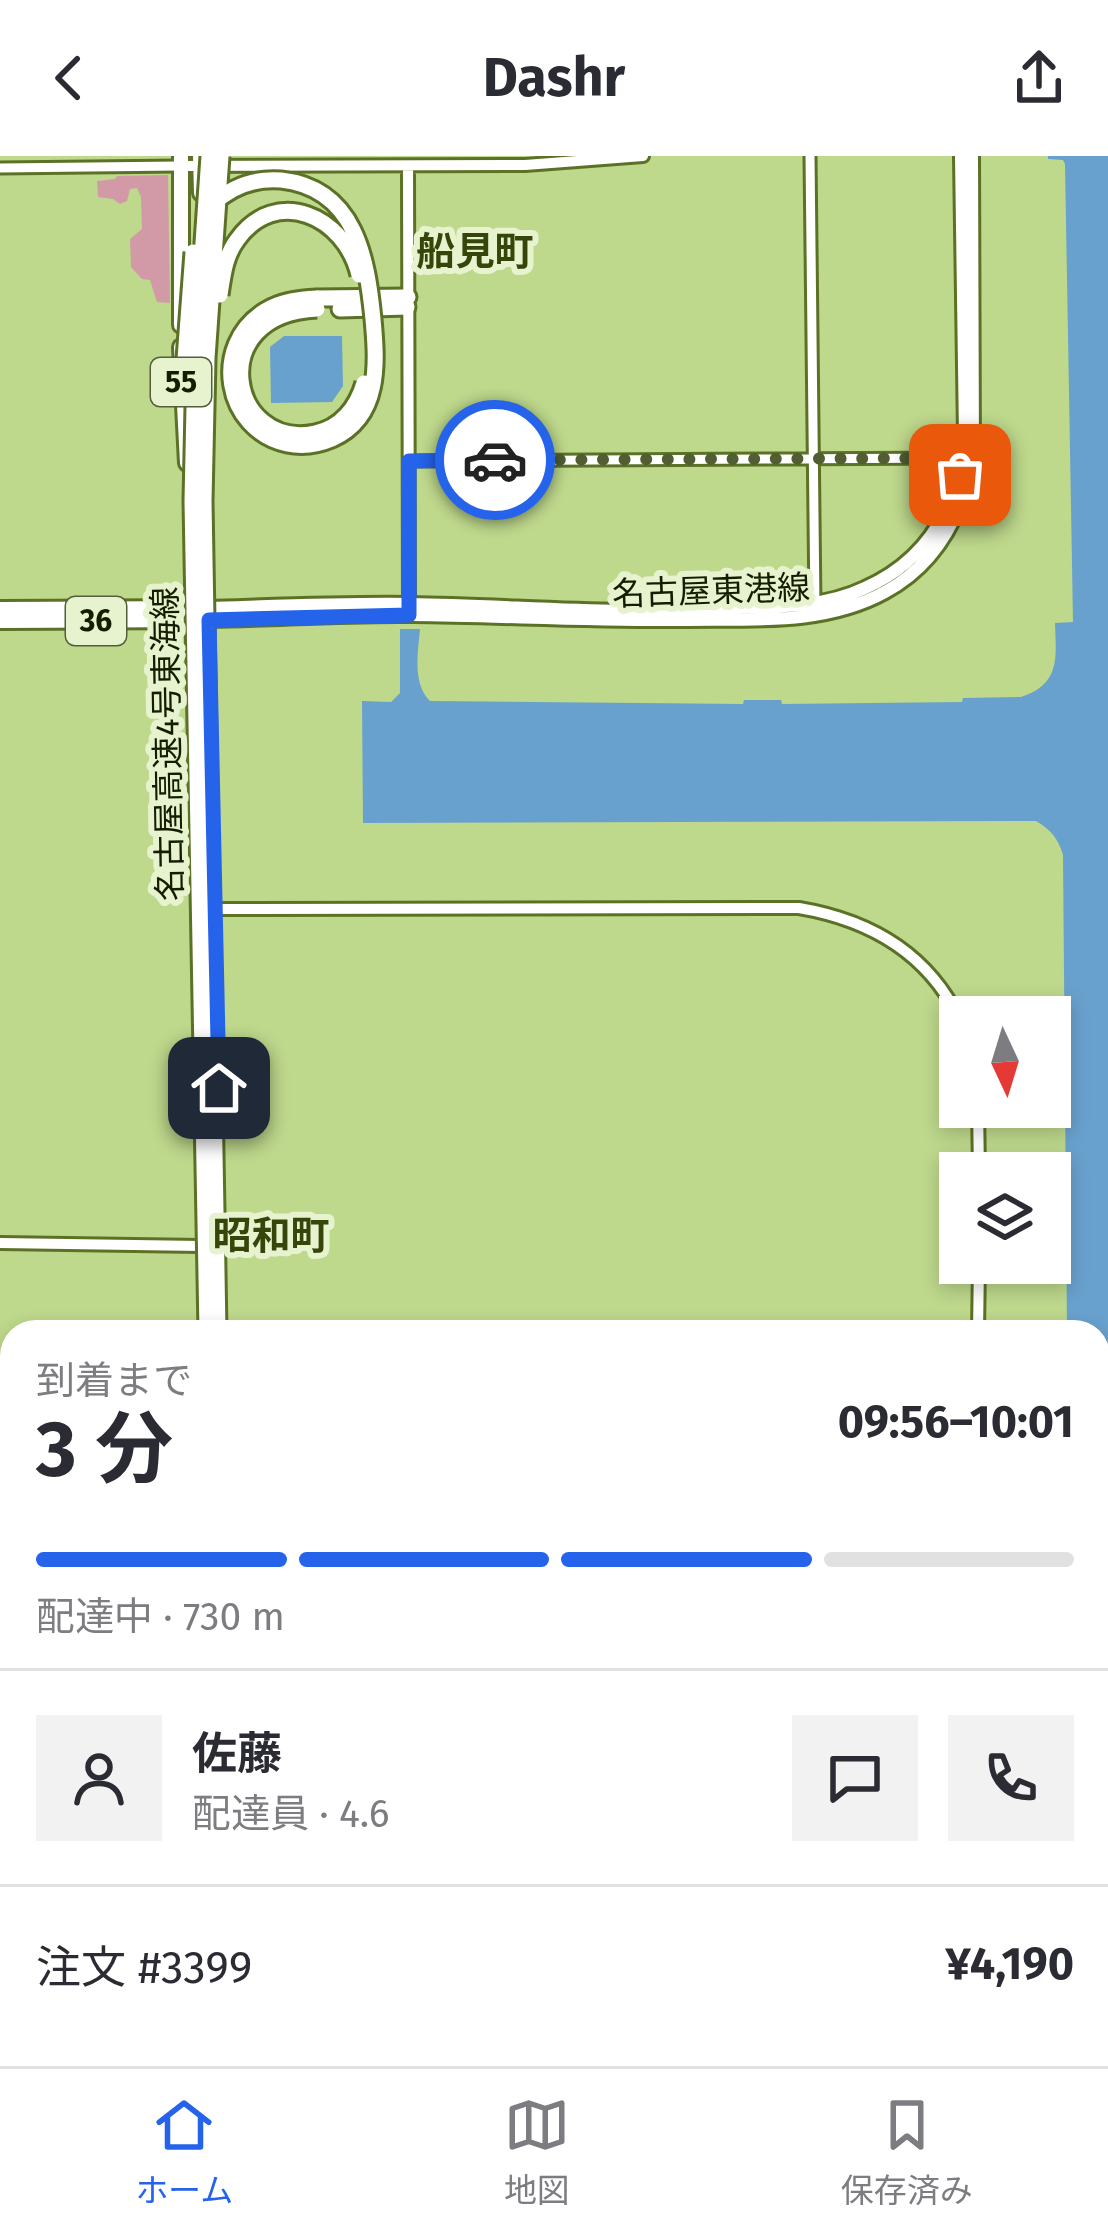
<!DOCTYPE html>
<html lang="ja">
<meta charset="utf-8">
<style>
:root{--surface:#fff;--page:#f2f2f3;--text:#2b2b33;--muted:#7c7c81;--line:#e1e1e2;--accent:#2563eb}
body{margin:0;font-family:"Fira Sans","Noto Sans JP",sans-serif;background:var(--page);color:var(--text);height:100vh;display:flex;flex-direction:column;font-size:45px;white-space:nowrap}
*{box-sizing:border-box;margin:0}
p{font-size:39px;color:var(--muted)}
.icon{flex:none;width:66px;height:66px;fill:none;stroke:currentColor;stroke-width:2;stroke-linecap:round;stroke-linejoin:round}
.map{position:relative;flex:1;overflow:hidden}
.panel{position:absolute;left:0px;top:1164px;width:1110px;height:747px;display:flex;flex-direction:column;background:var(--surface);border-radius:36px 36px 0 0;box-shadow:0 6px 18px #0003}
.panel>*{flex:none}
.needle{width:78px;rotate:176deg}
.buttons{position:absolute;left:939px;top:840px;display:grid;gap:24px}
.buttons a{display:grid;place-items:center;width:132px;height:132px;border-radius:0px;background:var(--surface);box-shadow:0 6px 18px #0003;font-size:60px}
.pin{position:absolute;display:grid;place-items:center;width:102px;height:102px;color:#fff;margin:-51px;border-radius:24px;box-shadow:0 6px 18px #0006}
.courier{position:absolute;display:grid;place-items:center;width:120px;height:120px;margin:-60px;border:9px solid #2563eb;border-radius:50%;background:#fff;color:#222;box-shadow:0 3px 15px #0007}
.head em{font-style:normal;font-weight:700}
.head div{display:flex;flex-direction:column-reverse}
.head{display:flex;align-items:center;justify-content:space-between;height:204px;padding:0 36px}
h1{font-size:78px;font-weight:700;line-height:90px}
.bar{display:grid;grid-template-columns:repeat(4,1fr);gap:18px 12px;align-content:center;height:144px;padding:0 36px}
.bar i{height:15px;border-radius:9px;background:var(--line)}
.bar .on{background:var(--accent)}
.bar p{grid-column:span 4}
.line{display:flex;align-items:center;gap:30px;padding:0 36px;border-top:3px solid var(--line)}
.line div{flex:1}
.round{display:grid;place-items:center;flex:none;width:126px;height:126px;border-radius:0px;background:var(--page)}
header{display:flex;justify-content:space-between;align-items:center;height:156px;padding:0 36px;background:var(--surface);font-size:54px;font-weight:700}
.menu{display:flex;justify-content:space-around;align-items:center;height:168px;border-top:3px solid var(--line);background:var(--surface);font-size:33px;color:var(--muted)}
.menu a{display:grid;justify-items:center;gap:6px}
.menu .on{color:var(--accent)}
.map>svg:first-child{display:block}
.green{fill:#d29aa7}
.water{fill:#69a1ce}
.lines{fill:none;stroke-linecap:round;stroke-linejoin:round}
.minor-casing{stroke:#5b7126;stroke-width:15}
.tertiary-casing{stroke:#5b7126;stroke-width:16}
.secondary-casing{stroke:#5b7126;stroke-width:18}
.primary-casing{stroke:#5b7126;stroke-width:20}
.motorway-casing{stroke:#5b7126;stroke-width:21}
.minor{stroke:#fff;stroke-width:9}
.tertiary{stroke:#fff;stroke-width:10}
.secondary{stroke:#fff;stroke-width:12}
.primary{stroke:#fff;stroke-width:14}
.motorway{stroke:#fff;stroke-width:15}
.motorway-bridge-casing{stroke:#5b7126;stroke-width:21;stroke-linecap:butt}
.motorway-bridge{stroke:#fff;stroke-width:15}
.done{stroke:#505e32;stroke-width:12;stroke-dasharray:0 21.6}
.route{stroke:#2563eb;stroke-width:15}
.labels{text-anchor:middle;stroke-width:12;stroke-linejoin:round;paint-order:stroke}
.shield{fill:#e6f3ce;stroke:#545d3e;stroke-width:3}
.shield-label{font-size:30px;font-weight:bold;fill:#151d01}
.street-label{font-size:33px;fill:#151d01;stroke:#e6f3ce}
.quarter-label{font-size:39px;font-weight:bold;fill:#36460a;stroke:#e6f3ce}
</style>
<header><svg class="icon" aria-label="back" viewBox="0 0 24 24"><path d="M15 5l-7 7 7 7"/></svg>Dashr<svg class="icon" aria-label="share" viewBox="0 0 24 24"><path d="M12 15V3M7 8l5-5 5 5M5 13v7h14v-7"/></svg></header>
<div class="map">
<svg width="1108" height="1910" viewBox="0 0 1108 1910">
<rect width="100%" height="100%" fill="#bed88c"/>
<!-- green -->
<path class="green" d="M168,19L170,147L157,146L150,124L142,123L131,111L130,83L142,73L141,41L137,32L130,33L127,45L120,48L113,43L98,41L97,25L115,23L117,20Z"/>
<!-- water -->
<path class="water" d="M1048,0H1108V1838H1098V1176H1067L1063,699C1058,682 1051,674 1036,665L363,667L362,545L391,546L400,537V473H420C418,495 412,528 430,545L743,548L744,544H781L782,548L962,546L963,542L1021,541C1061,528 1056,501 1055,467L1073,466L1065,8L1063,4L1048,3Z
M284,180H342L343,230L332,246L271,247L270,191Z
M0,1597L12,1598V1706L0,1705Z"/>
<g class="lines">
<defs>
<path id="minor" d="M810,0L815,451
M0,12L180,10
M409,305L963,302"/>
<path id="tertiary" d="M180,10L525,9L643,0
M408,10L409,451
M210,753L799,752C870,764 928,797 960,864
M978,951L979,1017
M0,1087L201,1090
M978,1176L979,1107
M0,1418L12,1419"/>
<path id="secondary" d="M209,452C276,450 343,447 410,448C481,449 551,454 621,455C654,455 688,453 721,452C770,451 821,453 865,432C930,403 959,347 965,280L961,0
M209,464C277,463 344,458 412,459C504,460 595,465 687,464C754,463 825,469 885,436C937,408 962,359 973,303L972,0"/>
<path id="primary" d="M181,0V169
M200,0L201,37
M181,191L187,307
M0,453L204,452
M0,465L204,464"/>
<path id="motorway" d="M317,142L408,141
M340,153L407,151
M217,1899V1910
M228,1899V1910"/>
</defs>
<!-- minor casing -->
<use href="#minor" class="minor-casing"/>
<!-- tertiary casing -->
<use href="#tertiary" class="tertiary-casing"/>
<!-- secondary casing -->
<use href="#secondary" class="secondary-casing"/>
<!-- primary casing -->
<use href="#primary" class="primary-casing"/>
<!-- motorway casing -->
<use href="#motorway" class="motorway-casing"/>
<!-- minor -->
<use href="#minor" class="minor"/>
<!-- tertiary -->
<use href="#tertiary" class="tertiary"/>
<!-- secondary -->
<use href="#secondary" class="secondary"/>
<!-- primary -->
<use href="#primary" class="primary"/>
<!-- motorway -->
<use href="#motorway" class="motorway"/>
<defs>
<path id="motorway-bridge" d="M214,47C233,30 255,22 281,24C356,32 367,103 373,163C377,207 381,261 332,283C318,289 302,291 287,288C224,274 210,189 265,155C281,145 299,143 317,142
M220,139C223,119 225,100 237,84C276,29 345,60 359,119
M317,153C202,158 230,295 315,277C341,272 357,251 364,227
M185,203L193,96
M207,1176L192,345L195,203L209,0
M218,1176L204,345L207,202L221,0"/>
</defs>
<!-- motorway-bridge casing -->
<use href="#motorway-bridge" class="motorway-bridge-casing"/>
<!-- motorway-bridge -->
<use href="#motorway-bridge" class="motorway-bridge"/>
</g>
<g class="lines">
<!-- done -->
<path class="done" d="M495,304L963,302L960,319"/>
<!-- route -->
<path class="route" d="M219,932L209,464L409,459V305L495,304"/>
</g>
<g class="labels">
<!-- shield labels -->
<g class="shield">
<rect x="151" y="202" width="60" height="48" rx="9"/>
<rect x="66" y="441" width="60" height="48" rx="9"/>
</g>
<g class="shield-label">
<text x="181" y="236">55</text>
<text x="96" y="475">36</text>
</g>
<!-- street labels -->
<g class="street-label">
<text transform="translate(711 434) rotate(-2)" y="12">名古屋東港線</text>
<text transform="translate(167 588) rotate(-91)" y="12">名古屋高速4号東海線</text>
</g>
<!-- quarter labels -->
<g class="quarter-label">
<text x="475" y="109">船見町</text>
<text x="271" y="1093">昭和町</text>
</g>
</g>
</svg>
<div class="buttons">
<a><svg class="needle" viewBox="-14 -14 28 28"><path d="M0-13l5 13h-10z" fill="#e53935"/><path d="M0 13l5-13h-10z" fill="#7c7c81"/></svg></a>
<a><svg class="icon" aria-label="layers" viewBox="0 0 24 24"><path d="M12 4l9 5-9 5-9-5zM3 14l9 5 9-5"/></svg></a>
</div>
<div class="pin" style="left:960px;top:319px;background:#ea580c"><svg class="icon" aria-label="bag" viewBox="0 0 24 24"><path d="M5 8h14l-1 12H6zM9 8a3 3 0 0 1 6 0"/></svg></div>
<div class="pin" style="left:219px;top:932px;background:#1f2937"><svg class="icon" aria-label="home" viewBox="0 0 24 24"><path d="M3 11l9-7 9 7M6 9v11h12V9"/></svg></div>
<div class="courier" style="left:495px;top:304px"><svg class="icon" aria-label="car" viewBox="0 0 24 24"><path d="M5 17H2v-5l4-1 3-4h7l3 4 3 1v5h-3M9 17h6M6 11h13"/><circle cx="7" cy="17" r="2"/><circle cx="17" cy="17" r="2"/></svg></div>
<section class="panel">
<div class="head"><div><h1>3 分</h1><p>到着まで</p></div><em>09:56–10:01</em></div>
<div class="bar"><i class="on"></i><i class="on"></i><i class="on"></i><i></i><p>配達中 · 730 m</p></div>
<div class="line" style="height:216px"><a class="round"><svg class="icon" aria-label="person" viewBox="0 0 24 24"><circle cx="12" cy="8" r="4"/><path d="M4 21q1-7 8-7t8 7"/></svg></a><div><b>佐藤</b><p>配達員 · 4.6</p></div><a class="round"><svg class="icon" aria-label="chat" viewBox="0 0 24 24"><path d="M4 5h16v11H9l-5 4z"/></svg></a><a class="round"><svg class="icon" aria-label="phone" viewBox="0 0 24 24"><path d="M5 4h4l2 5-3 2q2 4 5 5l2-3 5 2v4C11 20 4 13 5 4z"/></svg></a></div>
<div class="line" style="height:156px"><div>注文 #3399</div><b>¥4,190</b></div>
</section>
</div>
<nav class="menu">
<a class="on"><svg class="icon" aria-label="home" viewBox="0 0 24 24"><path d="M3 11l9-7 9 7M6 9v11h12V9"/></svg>ホーム</a>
<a><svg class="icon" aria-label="map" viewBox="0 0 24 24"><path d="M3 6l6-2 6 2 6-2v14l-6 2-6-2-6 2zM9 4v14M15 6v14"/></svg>地図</a>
<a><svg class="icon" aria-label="saved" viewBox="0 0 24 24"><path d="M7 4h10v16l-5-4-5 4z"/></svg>保存済み</a>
</nav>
